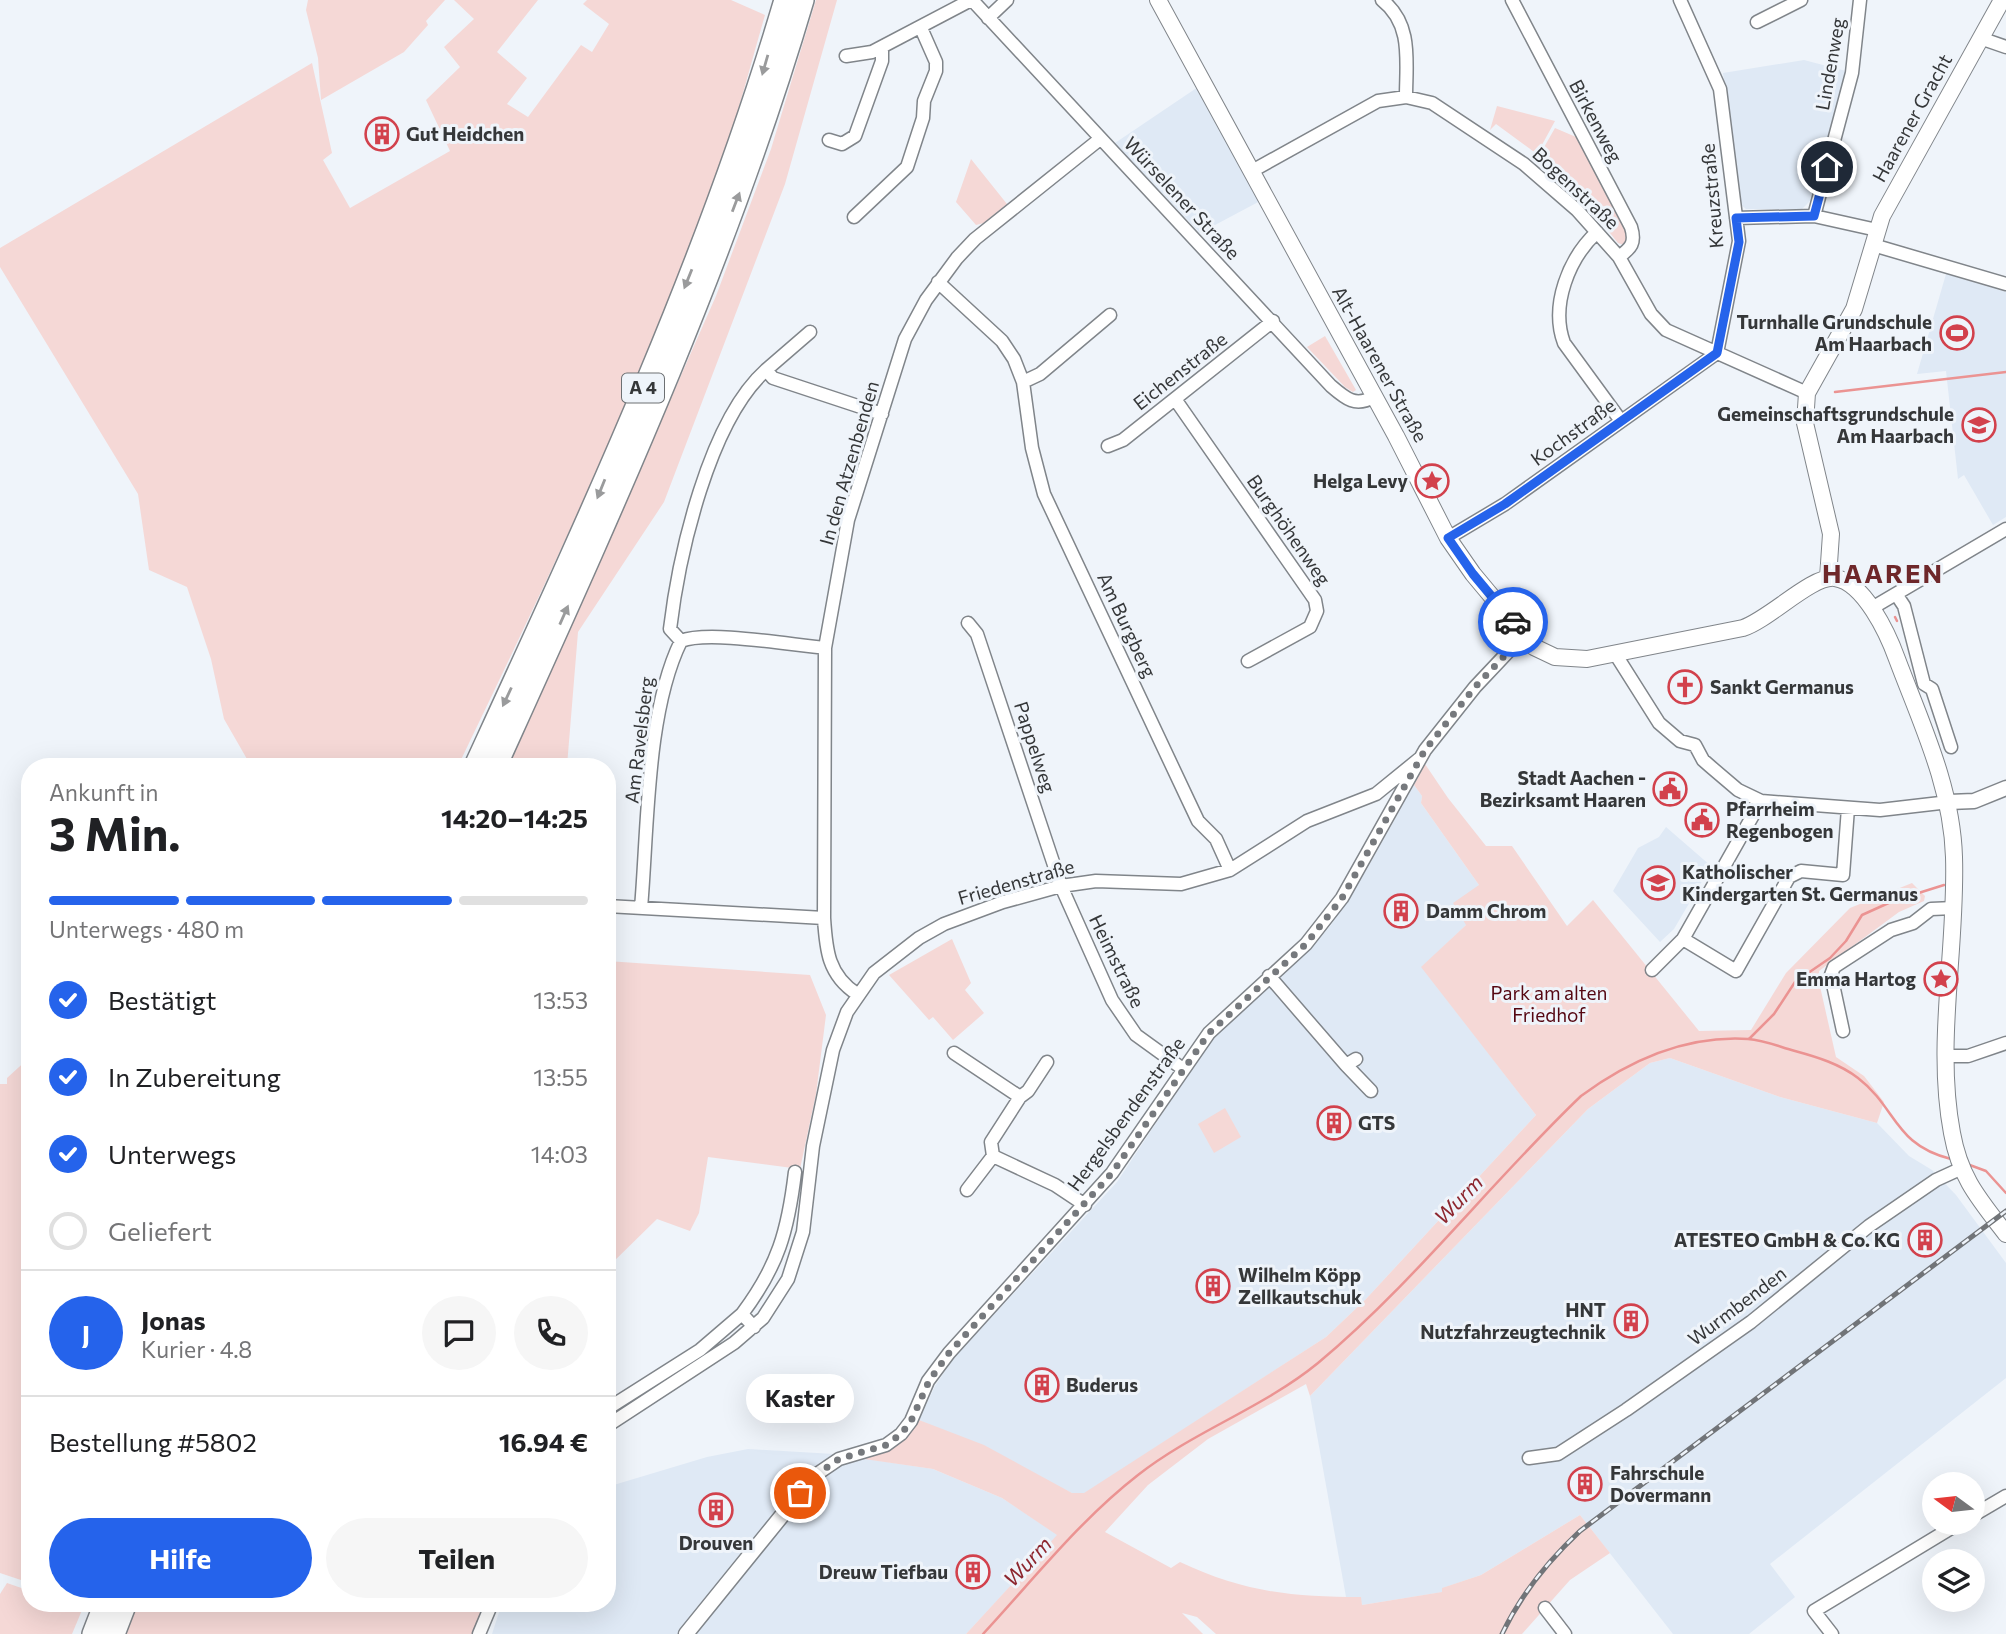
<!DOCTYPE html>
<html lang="de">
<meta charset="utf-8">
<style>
:root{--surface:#fff;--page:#f6f6f6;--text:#202124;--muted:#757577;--line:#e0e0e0;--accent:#2563eb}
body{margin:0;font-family:Commissioner,sans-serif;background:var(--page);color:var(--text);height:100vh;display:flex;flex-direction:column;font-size:26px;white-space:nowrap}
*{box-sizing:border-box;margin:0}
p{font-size:23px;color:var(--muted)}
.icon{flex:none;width:38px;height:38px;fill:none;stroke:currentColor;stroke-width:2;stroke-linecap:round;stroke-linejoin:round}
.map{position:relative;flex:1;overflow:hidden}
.details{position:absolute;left:21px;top:758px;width:595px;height:854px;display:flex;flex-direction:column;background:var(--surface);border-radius:28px;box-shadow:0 7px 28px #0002}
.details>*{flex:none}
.needle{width:46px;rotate:285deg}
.fabs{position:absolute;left:1922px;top:1472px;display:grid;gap:14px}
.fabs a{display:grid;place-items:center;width:63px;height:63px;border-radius:50%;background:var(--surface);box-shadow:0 7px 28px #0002;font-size:35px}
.pin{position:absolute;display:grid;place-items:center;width:60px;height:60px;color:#fff;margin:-30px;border:4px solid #fff;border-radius:50%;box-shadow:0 2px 7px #0007}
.courier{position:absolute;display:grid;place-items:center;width:70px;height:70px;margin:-35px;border:5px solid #2563eb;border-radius:50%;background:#fff;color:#222;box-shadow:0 2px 9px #0007}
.bubble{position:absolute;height:49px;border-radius:24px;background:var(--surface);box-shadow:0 7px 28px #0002;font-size:23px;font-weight:700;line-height:49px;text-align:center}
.summary em{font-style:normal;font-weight:700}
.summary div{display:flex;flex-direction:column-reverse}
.summary{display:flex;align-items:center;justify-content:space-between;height:119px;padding:0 28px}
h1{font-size:46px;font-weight:700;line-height:52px}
.bar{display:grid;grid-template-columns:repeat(4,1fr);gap:10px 7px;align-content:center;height:84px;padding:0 28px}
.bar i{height:9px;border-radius:5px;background:var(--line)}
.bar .on{background:var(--accent)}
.bar p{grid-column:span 4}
.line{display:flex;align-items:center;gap:18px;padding:0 28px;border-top:2px solid var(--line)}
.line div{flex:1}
.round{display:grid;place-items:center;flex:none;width:74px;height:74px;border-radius:37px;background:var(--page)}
ol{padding:0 28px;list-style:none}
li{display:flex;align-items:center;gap:21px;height:77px}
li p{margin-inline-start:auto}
li .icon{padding:7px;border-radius:50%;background:var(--accent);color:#fff;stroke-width:4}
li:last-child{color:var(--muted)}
li i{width:38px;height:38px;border:4px solid var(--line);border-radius:50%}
.action{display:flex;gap:14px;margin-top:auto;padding:14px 28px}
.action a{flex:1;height:80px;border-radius:42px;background:var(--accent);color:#fff;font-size:28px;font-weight:700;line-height:80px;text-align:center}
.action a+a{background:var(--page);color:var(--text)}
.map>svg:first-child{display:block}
.built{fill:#dfe9f5}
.green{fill:#f5d8d6}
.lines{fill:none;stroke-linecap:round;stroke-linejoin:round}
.stream{stroke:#eb9392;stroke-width:2.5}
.minor-casing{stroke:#80858a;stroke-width:15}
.tertiary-casing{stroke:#80858a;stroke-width:17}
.secondary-casing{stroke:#80858a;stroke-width:18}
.motorway-casing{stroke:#80858a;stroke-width:24}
.minor{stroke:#fff;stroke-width:12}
.tertiary{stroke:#fff;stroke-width:14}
.secondary{stroke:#fff;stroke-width:16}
.motorway{stroke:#fff;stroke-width:21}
.rail-casing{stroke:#717478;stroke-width:5}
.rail{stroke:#eff4fa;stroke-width:2.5;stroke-dasharray:8;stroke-linecap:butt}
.oneway{fill:#9a9b9c}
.done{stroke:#76797d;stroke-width:7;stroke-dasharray:0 12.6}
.route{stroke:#2563eb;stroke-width:9}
.labels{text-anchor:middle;stroke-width:6;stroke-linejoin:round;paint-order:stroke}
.shield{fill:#eff4fa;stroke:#6d7073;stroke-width:2}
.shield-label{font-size:18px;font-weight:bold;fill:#353739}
.street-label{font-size:19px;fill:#353739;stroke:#eff4fa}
.poi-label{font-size:19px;font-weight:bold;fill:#353739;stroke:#eff4fa;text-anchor:start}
.park-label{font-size:19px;fill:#550712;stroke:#eff4fa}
.water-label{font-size:21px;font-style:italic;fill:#8d272f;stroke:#eff4fa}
.district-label{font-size:26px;font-weight:bold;letter-spacing:2px;fill:#6e272a;stroke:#eff4fa}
</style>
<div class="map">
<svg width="2006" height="1634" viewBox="0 0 2006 1634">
<rect width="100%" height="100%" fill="#eff4fa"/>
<!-- built -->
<path class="built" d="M1804,60L1846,71L1811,200L1802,209H1746L1740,204L1723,73Z
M1198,87L1262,200L1200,233L1115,143Z
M1946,274L2006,292V517L1993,525L1964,475L1958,479L1946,371L1917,374Z
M1414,785L1422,796L1421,803L1479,885L1466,925L1422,967L1536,1115L1366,1299L1326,1337L1084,1494L1072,1493L919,1420L935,1386L953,1359L1117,1182L1213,1037L1245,1005L1313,946L1331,925L1367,869Z
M1666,827L1711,866L1674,929L1660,942L1613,891L1638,848L1659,837Z
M1670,1058L1780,1097L1877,1123L1909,1156L1932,1170L1956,1195L2006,1263V1378L1770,1564L1795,1597L1749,1634H1673L1580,1515L1481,1575L1443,1588V1592L1362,1605L1360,1597H1346L1310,1396L1588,1109L1650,1063Z
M748,1449L834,1454L933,1469L1002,1498L1058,1535L966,1634H492L502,1603H607V1487L707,1457Z"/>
<!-- green -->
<path class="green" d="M308,0H445L426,21L428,25L404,52L321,100L318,58L306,10Z
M454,0H538L497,52L527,78L507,104L528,117L581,45L592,52L609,24L583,4L587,0H731L765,15C752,59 741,104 726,148C653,361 555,564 458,766H251L224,719L211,659L187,587L149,570L138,494L0,267V248L312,63L332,153L323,160L350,208L450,151L426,100L460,67L444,47L474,19Z
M816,0H837L785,184L664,502L578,632L567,766H509L716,296L771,149Z
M1497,106L1555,121L1537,154L1496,124L1490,130Z
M1555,128L1576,137L1627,232L1628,240L1624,245L1618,243L1606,228L1611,222L1539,156Z
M971,159L1007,204L984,223L976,225L956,202Z
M1325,336L1356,390L1353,392L1345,387L1307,347Z
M1425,764L1448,798L1486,846H1512L1567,926L1593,900L1699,1031L1751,1030L1786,973L1850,908L1912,883L1925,896L1924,901L1899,912L1819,971V982L1836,1057L1864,1076L1884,1102L1877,1123L1780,1097L1670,1058L1650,1063L1588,1109L1310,1396L1306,1384L1208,1439L1148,1485L1105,1532L1171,1568L1180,1562C1244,1592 1291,1597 1361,1597L1362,1605L1442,1592V1588L1481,1575L1580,1515L1610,1553L1570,1580L1522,1634H1216L1197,1617L1182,1613L1203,1634H966L1057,1535L1002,1498L933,1469L864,1459C885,1451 909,1442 919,1420L984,1445L1072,1493H1084L1326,1337L1366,1299L1536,1115L1421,967L1466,925L1453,903L1479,885L1421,803L1422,796L1414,785Z
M952,939L971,983L965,990L984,1013L953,1040L933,1017L929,1020L889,975Z
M607,961L810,975L826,1015L816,1094L800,1169L708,1157L699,1213L690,1231L657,1219L607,1268Z
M30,1057V1583L0,1573V1084H7V1078Z
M1225,1108L1241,1137L1214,1153L1198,1124Z
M7,1583L30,1591V1603H85L72,1634H0V1594Z
M138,1603H486L473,1634H125Z"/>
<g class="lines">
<!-- stream -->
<path class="stream" d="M1835,392L2006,372
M1895,617L1897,621
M1749,1039L1774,1014L1795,982L1830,958L1846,941L1862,915L1893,901L1944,885
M1967,1164L1986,1171L2006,1193
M983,1634C1033,1580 1080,1520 1138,1475C1194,1431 1263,1408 1318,1363C1414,1283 1491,1182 1581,1096C1630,1060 1686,1035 1748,1039C1764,1040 1780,1047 1795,1051C1817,1057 1840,1064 1858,1078C1897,1108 1894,1145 1951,1159"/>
<defs>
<path id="minor" d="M972,0L1331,386C1346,399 1355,407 1374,397
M1382,0C1413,24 1406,62 1406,97
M1512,0L1631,227C1636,243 1631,248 1619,257
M1680,0L1720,89L1739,241L1717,353
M988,18L1007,0
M1757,22L1801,0
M1980,38L2006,47
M846,56L872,52L971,0
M829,140L842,144L855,136L882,61V48
M1252,171L1378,101L1406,97L1432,103L1524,164L1577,210L1619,257L1651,314L1666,330L1807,393
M1814,216L1852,73L1860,0
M854,217L907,167L923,118L924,101L936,71V62L921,28
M1736,218L1814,216L1877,230
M1597,232C1569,258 1550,305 1564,343L1621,421
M1873,245L2006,284
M938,282L1002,341L1014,359L1023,382L1032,448L1044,494L1189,802L1198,821L1216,839L1230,870
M810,332L766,370L773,378L882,414
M1023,382L1040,374L1110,315
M1175,399L1315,600L1317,611L1310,627L1248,661
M1108,446L1123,440L1273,321
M1448,538L1505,504L1717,353
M1896,594L1904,606L1924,684L1932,689L1951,747
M1872,608L2006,529
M968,623L977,634L1061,886L1112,1000L1136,1035L1183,1069
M681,641L670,629C679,554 709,421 766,370
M1616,655L1659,723L1680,741L1695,745L1703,760L1711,767L1738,790L1761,801L1880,810L1949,802
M607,906L824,918
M641,908C648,828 646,712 681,641C708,630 791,645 825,648
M1683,939L1736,971L1789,877L1801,871L1843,875L1848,808
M1652,970L1683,939L1761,801
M1269,976L1346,1065
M857,994C828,975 826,950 824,918L825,648L848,520L905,339L926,300L957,258L975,239L1100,139
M1843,1031L1831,975L1834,967L1891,930L1913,923L1931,909L1954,908
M954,1053L1020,1097L991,1142L993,1156L1055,1185L1085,1205
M1947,1056H1968L2006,1043
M1356,1059L1346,1065L1371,1091
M1020,1097L1028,1091L1047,1062
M967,1190L993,1156
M742,1314C778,1266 788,1231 795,1172
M607,1409L700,1350L742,1314L754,1327
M607,1426L734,1343L763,1318L788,1279L803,1232L813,1146L833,1050L847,1012L874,973L919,938L944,924L1003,902L1061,886L1096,881L1181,884L1230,870L1307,821L1376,794L1419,759
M1529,1458L1558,1454L1626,1410L1751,1322L1869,1226L1936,1180L1960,1169
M814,1476L839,1459L886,1445L901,1434L911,1421L928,1381L949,1353L1112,1173L1209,1033L1306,944L1342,898L1425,750L1475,687L1524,635
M1972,1516L2006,1496
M1545,1608L1565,1634
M479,1634L492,1603
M1832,1634L1814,1611L1961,1522"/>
<path id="tertiary" d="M1949,802L1974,801L2006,788
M686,1634L814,1476"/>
<path id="secondary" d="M1158,0L1396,436L1448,538L1473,574L1534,647L1555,657L1587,659L1743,628C1770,619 1812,575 1835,578C1864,582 1888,634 1897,659C1921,723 1952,787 1954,857C1957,948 1935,1043 1952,1133C1960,1178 1979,1199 2006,1234
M1828,578L1831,534L1805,423L1807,393L1854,309L1882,216L2002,0"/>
<path id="motorway" d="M475,766C590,516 707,265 785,0
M496,766C609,516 725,264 803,0
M93,1634L105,1603
M114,1634L126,1603"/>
</defs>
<!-- minor casing -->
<use href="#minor" class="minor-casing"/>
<!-- tertiary casing -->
<use href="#tertiary" class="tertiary-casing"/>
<!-- secondary casing -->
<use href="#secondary" class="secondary-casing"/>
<!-- motorway casing -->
<use href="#motorway" class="motorway-casing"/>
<!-- minor -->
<use href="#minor" class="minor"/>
<!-- tertiary -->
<use href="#tertiary" class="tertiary"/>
<!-- secondary -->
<use href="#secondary" class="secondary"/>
<!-- motorway -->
<use href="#motorway" class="motorway"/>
<defs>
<path id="rail" d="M1502,1634C1521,1594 1548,1561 1580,1531L2006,1211"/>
</defs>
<!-- rail casing -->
<use href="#rail" class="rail-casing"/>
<!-- rail -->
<use href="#rail" class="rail"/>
</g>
<!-- one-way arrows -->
<defs><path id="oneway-solid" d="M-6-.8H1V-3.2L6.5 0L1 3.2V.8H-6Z" transform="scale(1.75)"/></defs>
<g class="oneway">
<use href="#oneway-solid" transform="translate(765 65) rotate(106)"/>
<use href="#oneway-solid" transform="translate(736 202) rotate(-69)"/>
<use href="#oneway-solid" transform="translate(688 279) rotate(112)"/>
<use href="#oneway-solid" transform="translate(601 489) rotate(112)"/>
<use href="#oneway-solid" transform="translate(564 615) rotate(-66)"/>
<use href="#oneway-solid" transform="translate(507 697) rotate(115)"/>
</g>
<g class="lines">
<!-- done -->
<path class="done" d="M800,1493L814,1476L839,1459L886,1445L901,1434L911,1421L929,1381L949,1353L1112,1173L1209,1033L1306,944L1342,898L1425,750L1475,687L1524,635L1513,622"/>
<!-- route -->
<path class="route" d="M1513,622L1473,574L1448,538L1505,504L1717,353L1739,242L1736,218L1814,216L1827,167"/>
</g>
<!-- icons -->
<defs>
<symbol id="building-ring" viewBox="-11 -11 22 22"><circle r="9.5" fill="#eff4fa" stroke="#d2414c" stroke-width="1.5"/><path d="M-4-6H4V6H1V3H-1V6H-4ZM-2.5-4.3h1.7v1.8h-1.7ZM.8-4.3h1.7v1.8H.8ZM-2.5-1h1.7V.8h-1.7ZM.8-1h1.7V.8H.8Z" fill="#d2414c"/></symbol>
<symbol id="stadium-ring" viewBox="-11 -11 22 22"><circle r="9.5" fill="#eff4fa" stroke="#d2414c" stroke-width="1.5"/><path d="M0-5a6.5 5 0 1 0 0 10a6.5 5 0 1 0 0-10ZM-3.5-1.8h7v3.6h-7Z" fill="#d2414c"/></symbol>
<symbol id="school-ring" viewBox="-11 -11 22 22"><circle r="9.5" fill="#eff4fa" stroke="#d2414c" stroke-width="1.5"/><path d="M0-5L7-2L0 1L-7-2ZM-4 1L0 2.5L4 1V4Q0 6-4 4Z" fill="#d2414c"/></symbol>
<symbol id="sight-ring" viewBox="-11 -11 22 22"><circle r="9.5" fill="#eff4fa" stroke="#d2414c" stroke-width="1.5"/><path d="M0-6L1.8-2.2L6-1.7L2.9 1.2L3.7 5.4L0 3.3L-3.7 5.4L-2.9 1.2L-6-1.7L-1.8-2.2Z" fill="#d2414c"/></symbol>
<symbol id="church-ring" viewBox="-11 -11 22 22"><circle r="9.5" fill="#eff4fa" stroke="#d2414c" stroke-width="1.5"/><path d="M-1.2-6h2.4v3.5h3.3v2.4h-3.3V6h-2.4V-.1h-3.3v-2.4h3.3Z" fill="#d2414c"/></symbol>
<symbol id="civic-ring" viewBox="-11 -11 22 22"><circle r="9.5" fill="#eff4fa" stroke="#d2414c" stroke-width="1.5"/><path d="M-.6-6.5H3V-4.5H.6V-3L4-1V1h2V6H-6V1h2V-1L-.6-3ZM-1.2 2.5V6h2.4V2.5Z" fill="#d2414c"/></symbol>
</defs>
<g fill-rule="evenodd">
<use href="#building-ring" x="363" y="115" width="38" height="38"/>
<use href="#stadium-ring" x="1938" y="314" width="38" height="38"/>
<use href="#school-ring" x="1960" y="406" width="38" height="38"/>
<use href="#sight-ring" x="1413" y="462" width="38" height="38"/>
<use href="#church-ring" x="1666" y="668" width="38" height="38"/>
<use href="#civic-ring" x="1651" y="770" width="38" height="38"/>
<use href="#civic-ring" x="1683" y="801" width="38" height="38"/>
<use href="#school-ring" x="1639" y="864" width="38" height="38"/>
<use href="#building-ring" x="1382" y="892" width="38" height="38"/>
<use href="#sight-ring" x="1922" y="960" width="38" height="38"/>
<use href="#building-ring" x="1315" y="1104" width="38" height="38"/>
<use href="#building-ring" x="1906" y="1221" width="38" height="38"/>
<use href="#building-ring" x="1194" y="1267" width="38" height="38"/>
<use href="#building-ring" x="1612" y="1302" width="38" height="38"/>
<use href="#building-ring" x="1023" y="1366" width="38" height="38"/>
<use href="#building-ring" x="1566" y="1465" width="38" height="38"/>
<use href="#building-ring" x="697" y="1491" width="38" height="38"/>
<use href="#building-ring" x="954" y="1553" width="38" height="38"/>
</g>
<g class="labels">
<!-- shield labels -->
<rect class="shield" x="622" y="373.5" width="42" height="29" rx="5"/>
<g class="shield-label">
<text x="643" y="394">A 4</text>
</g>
<!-- street labels -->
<g class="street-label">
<text transform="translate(1830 64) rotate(-80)" y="7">Lindenweg</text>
<text transform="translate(1912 118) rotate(-61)" y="7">Haarener Gracht</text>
<text transform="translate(1596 121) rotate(62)" y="7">Birkenweg</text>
<text transform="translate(1576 188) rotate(43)" y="7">Bogenstraße</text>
<text transform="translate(1712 196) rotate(-95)" y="7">Kreuzstraße</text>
<text transform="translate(1182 198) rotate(47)" y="7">Würselener Straße</text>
<text transform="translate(1380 364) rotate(61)" y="7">Alt-Haarener Straße</text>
<text transform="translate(1180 371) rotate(-38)" y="7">Eichenstraße</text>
<text transform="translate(1573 432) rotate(-36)" y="7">Kochstraße</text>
<text transform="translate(849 463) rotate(-74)" y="7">In den Atzenbenden</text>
<text transform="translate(1289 530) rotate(55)" y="7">Burghöhenweg</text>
<text transform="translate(1127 625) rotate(65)" y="7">Am Burgberg</text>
<text transform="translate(639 740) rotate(-83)" y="7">Am Ravelsberg</text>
<text transform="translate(1035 747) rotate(72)" y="7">Pappelweg</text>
<text transform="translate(1016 882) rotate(-16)" y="7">Friedenstraße</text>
<text transform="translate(1117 961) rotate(64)" y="7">Heimstraße</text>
<text transform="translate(1126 1114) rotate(-54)" y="7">Hergelsbendenstraße</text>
<text transform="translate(1737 1306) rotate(-37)" y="7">Wurmbenden</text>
</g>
<!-- poi labels -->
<g class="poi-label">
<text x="406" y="141">Gut Heidchen</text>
<text x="1932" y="329" text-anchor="end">Turnhalle Grundschule<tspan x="1932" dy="22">Am Haarbach</tspan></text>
<text x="1954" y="421" text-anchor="end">Gemeinschaftsgrundschule<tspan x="1954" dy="22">Am Haarbach</tspan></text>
<text x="1408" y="488" text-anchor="end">Helga Levy</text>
<text x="1710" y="694">Sankt Germanus</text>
<text x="1646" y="785" text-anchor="end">Stadt Aachen -<tspan x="1646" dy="22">Bezirksamt Haaren</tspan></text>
<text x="1726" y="816">Pfarrheim<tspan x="1726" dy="22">Regenbogen</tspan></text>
<text x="1682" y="879">Katholischer<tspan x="1682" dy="22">Kindergarten St. Germanus</tspan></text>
<text x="1426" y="918">Damm Chrom</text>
<text x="1916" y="986" text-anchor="end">Emma Hartog</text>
<text x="1358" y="1130">GTS</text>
<text x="1900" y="1247" text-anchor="end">ATESTEO GmbH &amp; Co. KG</text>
<text x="1238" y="1282">Wilhelm Köpp<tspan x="1238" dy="22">Zellkautschuk</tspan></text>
<text x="1606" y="1317" text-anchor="end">HNT<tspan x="1606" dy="22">Nutzfahrzeugtechnik</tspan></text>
<text x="1066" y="1392">Buderus</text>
<text x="1610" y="1480">Fahrschule<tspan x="1610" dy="22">Dovermann</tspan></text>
<text x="716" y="1550" text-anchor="middle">Drouven</text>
<text x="948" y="1579" text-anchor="end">Dreuw Tiefbau</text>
</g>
<!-- park labels -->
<g class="park-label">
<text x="1549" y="1000">Park am alten<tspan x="1549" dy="22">Friedhof</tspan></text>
</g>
<!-- water labels -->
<g class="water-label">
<text transform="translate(1459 1200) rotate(-46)" y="7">Wurm</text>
<text transform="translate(1028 1562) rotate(-47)" y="7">Wurm</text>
</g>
<!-- district labels -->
<g class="district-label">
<text x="1883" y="583">HAAREN</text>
</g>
</g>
</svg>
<div class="fabs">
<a><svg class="needle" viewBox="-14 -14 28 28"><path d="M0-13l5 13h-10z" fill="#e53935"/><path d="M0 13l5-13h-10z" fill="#757577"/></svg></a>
<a><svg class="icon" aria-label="layers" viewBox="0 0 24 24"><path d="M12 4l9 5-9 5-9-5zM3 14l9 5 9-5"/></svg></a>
</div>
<div class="pin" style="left:800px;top:1493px;background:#ea580c"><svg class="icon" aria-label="bag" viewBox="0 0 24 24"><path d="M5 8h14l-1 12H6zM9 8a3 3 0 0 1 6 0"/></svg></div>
<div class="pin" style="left:1827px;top:167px;background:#1f2937"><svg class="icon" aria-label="home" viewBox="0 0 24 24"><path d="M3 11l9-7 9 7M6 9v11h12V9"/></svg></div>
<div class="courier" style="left:1513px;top:622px"><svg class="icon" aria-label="car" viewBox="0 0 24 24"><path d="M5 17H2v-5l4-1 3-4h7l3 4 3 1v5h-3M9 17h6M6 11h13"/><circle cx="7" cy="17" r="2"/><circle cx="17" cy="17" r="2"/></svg></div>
<div class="bubble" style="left:746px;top:1374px;width:108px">Kaster</div>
<section class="details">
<div class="summary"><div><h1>3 Min.</h1><p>Ankunft in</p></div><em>14:20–14:25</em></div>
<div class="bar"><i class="on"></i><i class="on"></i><i class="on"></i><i></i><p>Unterwegs · 480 m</p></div>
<ol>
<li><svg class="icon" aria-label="check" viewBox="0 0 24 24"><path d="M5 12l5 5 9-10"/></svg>Bestätigt<p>13:53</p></li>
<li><svg class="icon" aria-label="check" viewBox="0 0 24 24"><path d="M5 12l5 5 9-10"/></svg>In Zubereitung<p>13:55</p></li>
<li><svg class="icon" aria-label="check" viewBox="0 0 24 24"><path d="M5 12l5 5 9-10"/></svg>Unterwegs<p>14:03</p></li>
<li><i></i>Geliefert</li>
</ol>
<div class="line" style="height:126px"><b class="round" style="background:var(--accent);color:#fff">J</b><div><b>Jonas</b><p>Kurier · 4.8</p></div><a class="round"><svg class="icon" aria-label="chat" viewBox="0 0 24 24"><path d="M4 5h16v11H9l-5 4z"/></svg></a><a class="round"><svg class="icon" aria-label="phone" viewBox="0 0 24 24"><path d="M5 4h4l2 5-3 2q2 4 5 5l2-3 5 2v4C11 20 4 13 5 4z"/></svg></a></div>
<div class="line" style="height:91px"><div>Bestellung #5802</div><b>16.94 €</b></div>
<div class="action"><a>Hilfe</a><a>Teilen</a></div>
</section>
</div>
